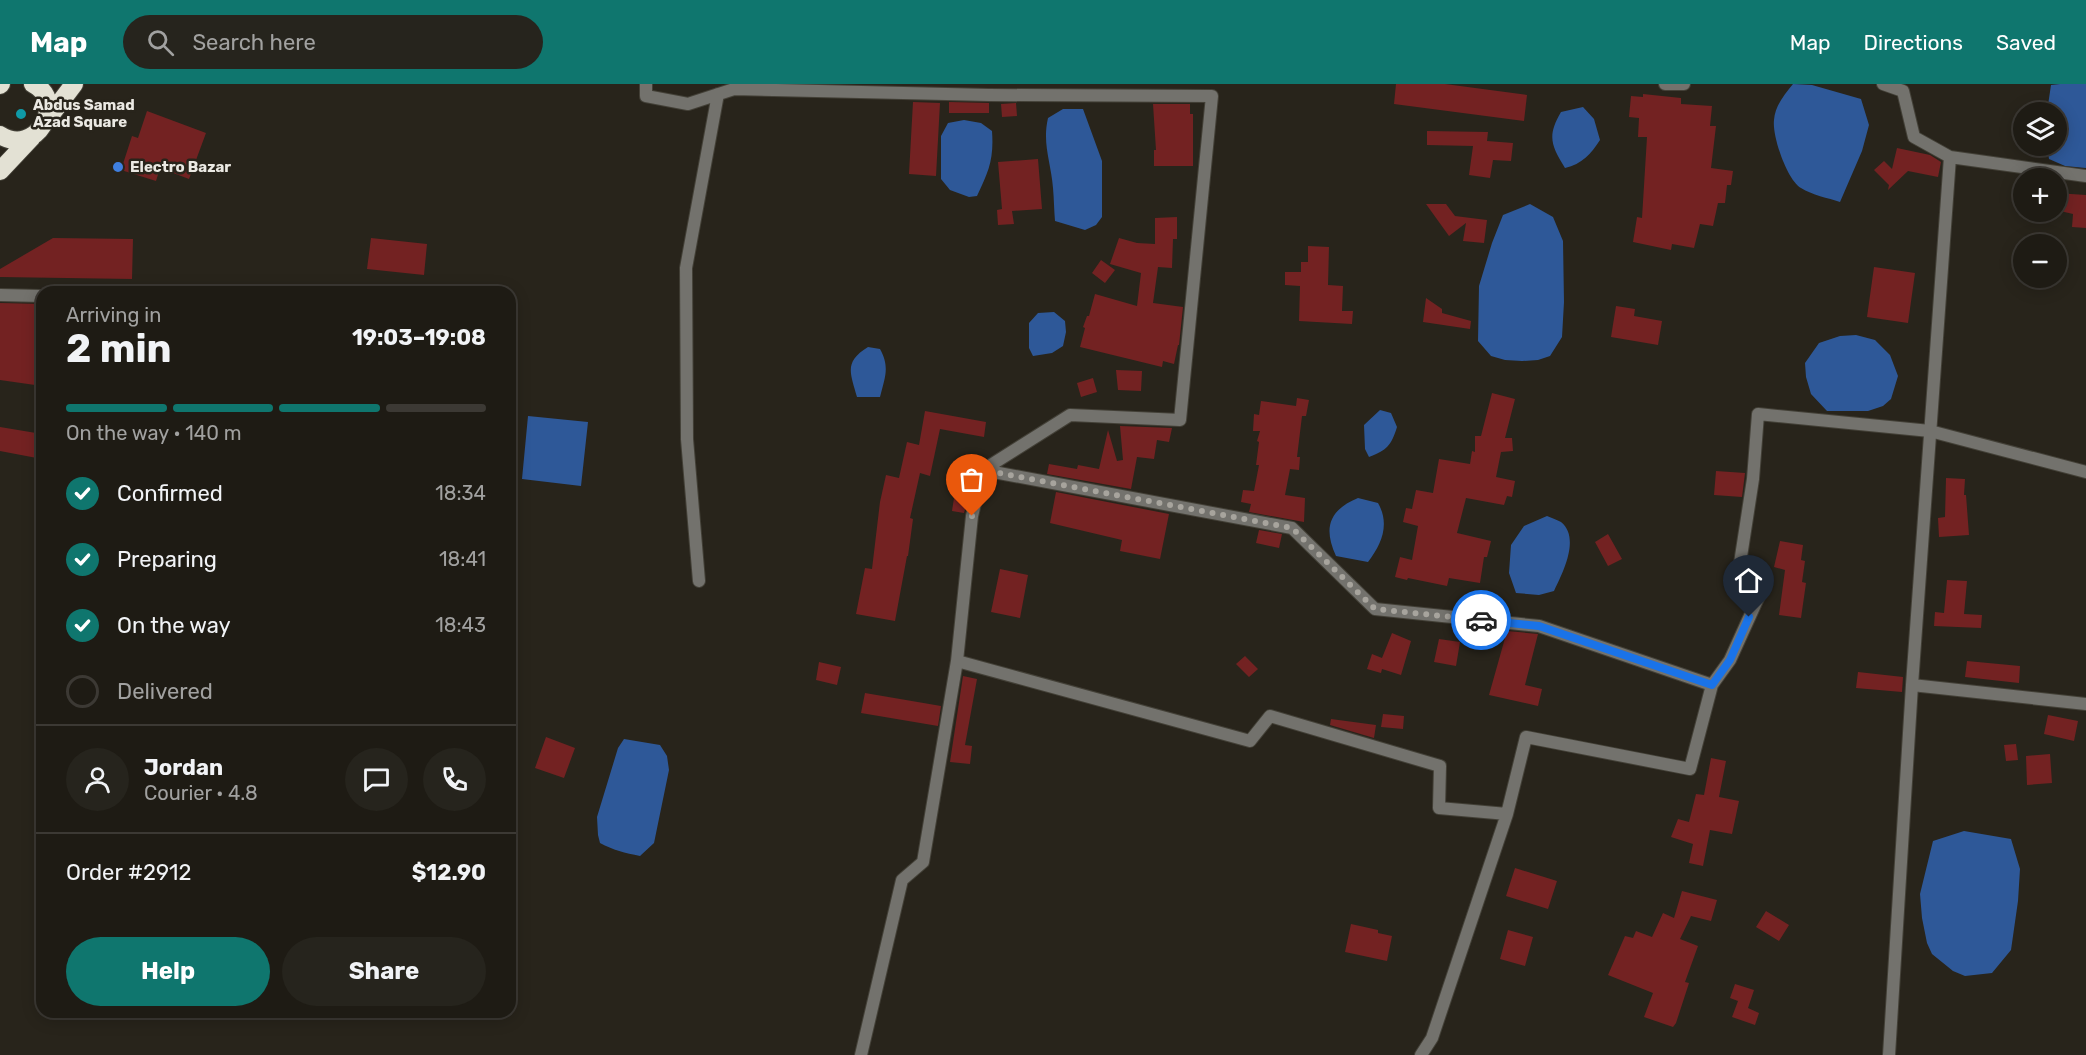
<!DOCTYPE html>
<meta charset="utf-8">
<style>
:root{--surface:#1e1b14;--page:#26241d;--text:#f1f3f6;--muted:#a1a1a0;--line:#3c3934;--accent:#0f766e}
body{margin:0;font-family:Rubik,sans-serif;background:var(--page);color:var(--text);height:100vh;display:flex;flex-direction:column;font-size:22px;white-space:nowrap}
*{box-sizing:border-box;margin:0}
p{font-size:20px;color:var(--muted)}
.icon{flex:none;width:33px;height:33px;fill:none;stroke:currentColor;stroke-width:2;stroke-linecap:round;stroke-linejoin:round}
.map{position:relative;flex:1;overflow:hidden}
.sheet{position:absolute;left:36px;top:202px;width:480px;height:732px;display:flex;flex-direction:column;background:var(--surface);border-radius:18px;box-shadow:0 3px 15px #0003,0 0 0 2px var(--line)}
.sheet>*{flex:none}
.fabs{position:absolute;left:2013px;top:18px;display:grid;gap:12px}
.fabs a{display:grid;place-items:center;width:54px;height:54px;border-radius:50%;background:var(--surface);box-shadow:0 3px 15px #0003,0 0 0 2px var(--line);font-size:30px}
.pin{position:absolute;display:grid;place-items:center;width:51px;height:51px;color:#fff;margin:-62px -26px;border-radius:50% 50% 50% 0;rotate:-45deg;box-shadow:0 0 6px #0007}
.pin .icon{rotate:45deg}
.courier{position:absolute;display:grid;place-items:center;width:60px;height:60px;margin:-30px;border:4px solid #1a73e8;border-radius:50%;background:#fff;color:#222;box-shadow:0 2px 8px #0007}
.headline em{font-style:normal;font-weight:700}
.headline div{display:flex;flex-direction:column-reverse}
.headline{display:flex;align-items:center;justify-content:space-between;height:102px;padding:0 30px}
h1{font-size:39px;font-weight:700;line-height:45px}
.bar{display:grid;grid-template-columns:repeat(4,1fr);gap:9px 6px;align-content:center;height:72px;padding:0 30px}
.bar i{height:8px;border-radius:4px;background:var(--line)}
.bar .selected{background:var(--accent)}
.bar p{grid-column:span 4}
.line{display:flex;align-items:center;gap:15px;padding:0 30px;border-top:2px solid var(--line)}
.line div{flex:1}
.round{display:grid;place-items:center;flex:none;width:63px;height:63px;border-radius:32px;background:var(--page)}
ol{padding:0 30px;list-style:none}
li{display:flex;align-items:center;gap:18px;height:66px}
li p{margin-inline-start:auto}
li .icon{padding:6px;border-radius:50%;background:var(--accent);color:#fff;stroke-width:4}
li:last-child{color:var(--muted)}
li i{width:33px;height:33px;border:3px solid var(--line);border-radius:50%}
.action{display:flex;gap:12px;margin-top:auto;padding:12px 30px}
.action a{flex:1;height:69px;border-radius:36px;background:var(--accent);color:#fff;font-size:24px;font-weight:700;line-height:69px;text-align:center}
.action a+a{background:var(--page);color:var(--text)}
header{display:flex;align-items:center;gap:36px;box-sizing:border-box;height:84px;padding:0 30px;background:var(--accent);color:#fff}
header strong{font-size:28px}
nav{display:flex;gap:33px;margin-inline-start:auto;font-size:21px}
.search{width:420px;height:54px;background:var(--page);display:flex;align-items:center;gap:15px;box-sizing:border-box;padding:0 21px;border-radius:33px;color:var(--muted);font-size:22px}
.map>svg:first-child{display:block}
.water{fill:#2e5898}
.building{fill:#732222}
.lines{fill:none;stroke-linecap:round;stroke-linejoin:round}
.street-casing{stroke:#434037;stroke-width:14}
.highway-casing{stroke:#434037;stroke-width:20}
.street{stroke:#73726d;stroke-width:12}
.highway{stroke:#e3e1d4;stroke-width:18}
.done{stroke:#a7a49d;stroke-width:6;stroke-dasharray:0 10.8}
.route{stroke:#1a73e8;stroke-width:8}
.culture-dot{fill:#0f9aa8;stroke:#28241b;stroke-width:2}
.shop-dot{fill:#3f7fe0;stroke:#28241b;stroke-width:2}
.labels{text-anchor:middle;stroke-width:5;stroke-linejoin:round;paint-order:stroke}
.poi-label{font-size:15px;font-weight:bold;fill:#ebe9e3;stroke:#28241b;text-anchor:start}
</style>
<header>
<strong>Map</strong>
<div class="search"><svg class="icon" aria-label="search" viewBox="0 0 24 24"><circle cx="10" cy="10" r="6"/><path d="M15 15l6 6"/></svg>Search here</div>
<nav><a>Map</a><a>Directions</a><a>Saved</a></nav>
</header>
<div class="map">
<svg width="2086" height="971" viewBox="0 0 2086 971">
<rect width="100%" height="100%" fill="#28241b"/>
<!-- water -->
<path class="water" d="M1793,0L1812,1L1861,15L1869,41L1862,67L1840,118C1828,114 1812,111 1801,104C1787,96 1772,52 1774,36C1775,22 1784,11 1793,0Z
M2060,0H2086V84L2065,82L2049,75L2047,62H2056V28H2047L2051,1Z
M1583,23L1594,35L1600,56C1591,70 1582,80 1565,84C1551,61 1547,52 1561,28Z
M1063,25H1083L1102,77V133L1096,141L1085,146L1055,137C1054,126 1054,115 1053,104C1051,78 1042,60 1048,34Z
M964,36L981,39L992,47C994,75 989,87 977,112L969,113L950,106L941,95V52L948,39Z
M1530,120L1553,133L1563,157L1564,218L1562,253L1550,272L1538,276L1522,277L1505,276L1491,272L1478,257L1479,202L1492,159L1503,131Z
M1054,228L1065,237L1066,248L1063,262L1052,269L1033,272L1029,264V239L1038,229Z
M1856,251L1875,256L1890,271L1898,292L1891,315L1883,322L1868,327H1827L1811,310L1806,293L1805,279L1819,259L1840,252Z
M868,263L880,265C890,283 885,293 880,313H857C850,288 844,278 868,263Z
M1380,326L1391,329L1397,343C1391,362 1387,366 1369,373L1365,365L1364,341Z
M528,332L588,338L581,402L522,395Z
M1358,414L1378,419C1390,440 1382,460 1368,478L1336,472C1323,444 1329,426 1358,414Z
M1547,432C1552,434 1557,436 1561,438C1581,454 1562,490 1554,507L1539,511L1516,509L1509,489L1511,461L1524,442Z
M624,655L660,661L667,672L669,686L654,759L640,772C625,769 613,766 600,759L598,751L597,733L618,664Z
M1964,747L2011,755L2020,785L2018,817L2011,866L1992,889L1965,892L1953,887L1932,870L1927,859L1922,834L1920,810L1933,757Z"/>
<!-- building -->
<path class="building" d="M1396,0H1445L1527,11L1524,37L1394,20Z
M1643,10L1681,14V20L1712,22L1710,42H1716L1711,84L1733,87L1731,101H1727L1725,119H1718L1713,142L1700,140L1694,164L1672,160L1671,166L1633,158L1637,133L1642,134L1647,53H1638L1639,34L1629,33L1631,12L1643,13Z
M913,18L940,19L936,92L909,90Z
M949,18L989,19V29H949Z
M1016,19L1017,32L1002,33L1001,20Z
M1153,20H1190V30H1193V82H1154V66H1156Z
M147,27L206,49L189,95L160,84L156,97L121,86L132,52L138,54Z
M1427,47L1488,48L1487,57L1513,59L1511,77L1493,76L1490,94L1469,91L1473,62L1427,61Z
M1897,64L1930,71L1941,78L1938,93L1908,87L1888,106L1889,101L1874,86L1884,77L1892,85Z
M1038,75L1042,125L1012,127L1014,140L998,141L997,126L1002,125L998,78Z
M2056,109L2086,111V144L2072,143L2073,130L2056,126Z
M1426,120H1446L1455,132L1487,136L1484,159L1463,157L1466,139L1449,152Z
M1177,133V155H1173L1172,184L1158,183L1153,219L1183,223L1179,261H1178L1174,280L1163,277L1162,283L1080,263L1085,244L1083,243L1087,232H1089L1095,210L1137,222L1141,189L1110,180L1119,154L1137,159L1155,160V134Z
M53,154L133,155L132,195L0,193V185Z
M371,154L427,160L424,191L367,185Z
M1308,162L1329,163L1328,201L1343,202L1342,227H1353L1352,240L1299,237L1300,202L1285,201V188H1301V178H1308Z
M1101,176L1115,186L1105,199L1092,189Z
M1874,183L1915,189L1908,239L1867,233Z
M1426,214L1442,225V229L1471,237L1470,245L1423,238Z
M0,219L42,220V302L0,296Z
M1616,222L1635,225L1634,232L1662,237L1658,261L1611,253Z
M1116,286L1142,287L1141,307L1118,306Z
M1093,294L1097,308L1081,313L1077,299Z
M1492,309L1515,315L1505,354H1512L1513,367L1501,368L1496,393L1515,397L1512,413L1507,412L1504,421L1466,414L1457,449L1491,457L1487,473H1484L1480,499L1449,494L1447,502L1408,494L1407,496L1395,493L1400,473L1412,476L1418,442L1403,438L1406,424L1412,425L1416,406L1433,409L1439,375L1470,380L1472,367L1475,368V352H1481Z
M1297,314L1309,316L1306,332H1302L1297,373H1300L1299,386L1290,385L1285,411L1305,414L1304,438L1249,428L1251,420L1241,418L1243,406L1254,407L1259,381H1256L1259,358L1257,357L1260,347H1253L1254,330L1259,331L1261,317L1296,322Z
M925,327L986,338L984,353L940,345L930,392L920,389L910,434L913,435L908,472H907L895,537L856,530L865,484L872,485L880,418L886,391L899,394L907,358L919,361Z
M1120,342L1172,344L1169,358L1157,356L1154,375L1137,373L1131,405L1047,390L1049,380L1077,385L1078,381L1099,385L1108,346L1117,377L1123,376Z
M0,343L42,350V375L0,367Z
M1716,387L1745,389L1742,413L1714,411Z
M1946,394L1965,395L1964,411H1966L1969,451L1939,453L1938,434L1945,433Z
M1056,408L1169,430L1160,475L1120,467L1122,456L1050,439Z
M954,414L968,415L964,429L952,427Z
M1259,446L1282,450L1279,464L1256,459Z
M1608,450L1622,475L1608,482L1595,458Z
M1780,457L1803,461L1801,476L1805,477L1802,498L1806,499L1801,534L1779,531L1785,486L1774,483Z
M1000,485L1028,491L1020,534L991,528Z
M1947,496L1967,497L1964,530L1982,531L1981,544L1934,542L1935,528L1944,529Z
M1507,547L1538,550L1525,601L1542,605L1538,622L1489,611Z
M1392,549L1411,557L1401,591L1382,585L1381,589L1367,585L1372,570L1382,574Z
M1439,555L1460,558L1456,582L1434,578Z
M1245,572L1258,585L1249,593L1236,580Z
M1967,577L2020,582L2019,599L1965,593Z
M819,578L841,583L837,601L816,596Z
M1858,588L1903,593L1902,608L1856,604Z
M963,592L977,595L965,661L972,662L970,680L950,678Z
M865,609L941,622L938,642L861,629Z
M1383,630L1404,632L1403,645L1381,643Z
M2048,631L2078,637L2074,657L2044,650Z
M1331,635L1376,641L1374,654L1330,641Z
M546,653L575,664L564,694L535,684Z
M2016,660L2018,676L2006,677L2004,661Z
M2050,670L2052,699L2027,701L2026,672Z
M1711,674L1726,677L1719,713L1739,717L1732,750L1710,746L1703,782L1689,779L1693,760L1671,753L1678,735L1689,738L1696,710L1704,711Z
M1515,784L1557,797L1548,825L1506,812Z
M1682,807L1717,816L1711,837L1691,832L1680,855L1698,862L1685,898L1689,899L1676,939L1673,943L1644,933L1653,909L1608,891L1625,852L1633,854L1636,847L1652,853L1663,829L1674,834Z
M1766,827L1789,841L1779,857L1756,843Z
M1351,840L1378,846V849L1392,852L1387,877L1345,868Z
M1508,846L1533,853L1525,882L1500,875Z
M1735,900L1754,906L1748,924L1759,929L1755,941L1732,933L1738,917L1730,914Z"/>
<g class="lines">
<defs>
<path id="street" d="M646,0V12L688,20L734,5L989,11L1212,12L1180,336L1070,331L983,386L972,432L957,577L1250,657L1270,632L1440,682L1439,724L1507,730
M1665,0H1684
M1883,0L1903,7L1914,53L1950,73L1912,601L1889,971
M1950,73L2086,92
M128,208L143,207L185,208
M0,211L42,212
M983,386L1292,444L1375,525L1539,542L1712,601
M699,497L687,355L686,184L718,10
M1912,601L2086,620
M861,971L902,796L923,778L957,577
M1421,971L1432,954L1507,730L1526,653L1690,685L1712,601L1730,576L1759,512L1736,505L1753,395L1758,330L1930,347L2086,388"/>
<path id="highway" d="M0,1L1,0
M46,37L74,0
M0,51C36,74 68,17 33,0
M0,87L32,53"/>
</defs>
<!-- street casing -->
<use href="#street" class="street-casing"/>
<!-- highway casing -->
<use href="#highway" class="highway-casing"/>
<!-- street -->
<use href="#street" class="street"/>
<!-- highway -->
<use href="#highway" class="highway"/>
</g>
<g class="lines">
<!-- done -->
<path class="done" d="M972,432L983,386L1292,444L1375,525L1481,536"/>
<!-- route -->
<path class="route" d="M1481,536L1539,542L1712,601L1730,576L1749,533"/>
</g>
<!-- markers -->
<circle class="culture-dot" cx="21" cy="30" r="6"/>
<circle class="shop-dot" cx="118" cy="83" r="6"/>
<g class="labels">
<!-- poi labels -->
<g class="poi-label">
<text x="33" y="26">Abdus Samad<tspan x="33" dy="17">Azad Square</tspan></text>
<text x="130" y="88">Electro Bazar</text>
</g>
</g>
</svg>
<div class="fabs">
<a><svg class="icon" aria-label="layers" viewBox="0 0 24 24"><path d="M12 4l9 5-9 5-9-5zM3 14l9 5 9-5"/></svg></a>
<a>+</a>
<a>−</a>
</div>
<div class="pin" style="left:972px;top:432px;background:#ea580c"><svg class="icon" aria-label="bag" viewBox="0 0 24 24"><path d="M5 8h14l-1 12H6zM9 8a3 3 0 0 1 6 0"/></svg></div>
<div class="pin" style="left:1749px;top:533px;background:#1f2937"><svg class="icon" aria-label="home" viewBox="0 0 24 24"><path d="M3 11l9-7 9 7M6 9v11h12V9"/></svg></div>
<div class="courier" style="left:1481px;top:536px"><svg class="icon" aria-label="car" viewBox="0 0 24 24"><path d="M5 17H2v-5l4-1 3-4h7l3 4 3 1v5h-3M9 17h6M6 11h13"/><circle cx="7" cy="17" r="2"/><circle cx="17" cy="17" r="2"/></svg></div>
<section class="sheet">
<div class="headline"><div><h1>2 min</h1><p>Arriving in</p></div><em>19:03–19:08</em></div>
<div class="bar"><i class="selected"></i><i class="selected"></i><i class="selected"></i><i></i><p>On the way · 140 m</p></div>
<ol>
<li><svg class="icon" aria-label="check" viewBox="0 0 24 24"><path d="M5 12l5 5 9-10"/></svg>Confirmed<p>18:34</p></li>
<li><svg class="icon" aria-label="check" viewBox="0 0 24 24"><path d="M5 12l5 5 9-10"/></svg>Preparing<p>18:41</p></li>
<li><svg class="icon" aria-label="check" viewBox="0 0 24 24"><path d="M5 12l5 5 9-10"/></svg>On the way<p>18:43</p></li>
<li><i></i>Delivered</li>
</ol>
<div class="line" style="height:108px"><a class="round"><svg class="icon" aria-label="person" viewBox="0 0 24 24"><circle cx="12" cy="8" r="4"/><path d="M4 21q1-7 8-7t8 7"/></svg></a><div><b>Jordan</b><p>Courier · 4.8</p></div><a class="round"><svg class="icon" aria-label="chat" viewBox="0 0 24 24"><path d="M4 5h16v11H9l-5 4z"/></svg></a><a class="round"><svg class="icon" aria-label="phone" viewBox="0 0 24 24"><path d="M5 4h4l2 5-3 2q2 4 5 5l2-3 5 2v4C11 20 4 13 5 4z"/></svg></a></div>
<div class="line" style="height:78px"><div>Order #2912</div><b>$12.90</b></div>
<div class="action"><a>Help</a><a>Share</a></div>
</section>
</div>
